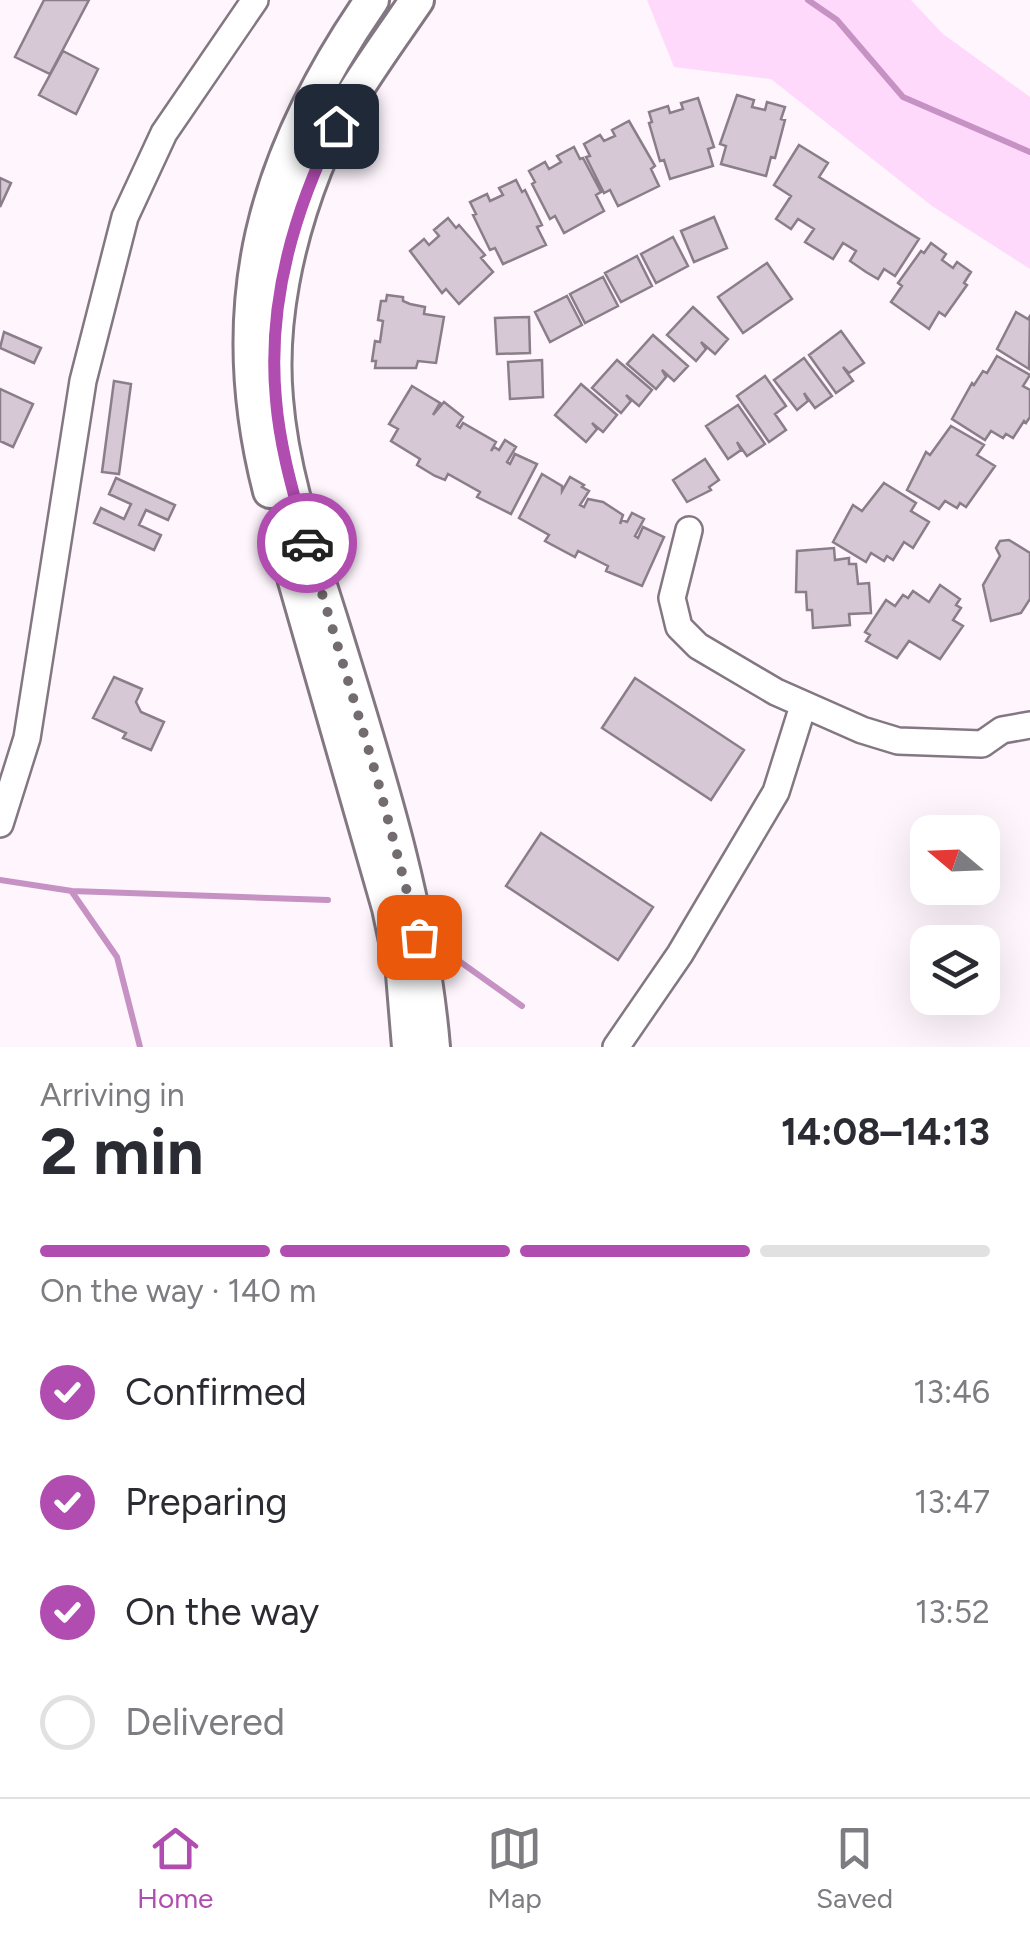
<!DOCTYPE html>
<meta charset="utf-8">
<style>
:root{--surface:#fff;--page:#f7f7f7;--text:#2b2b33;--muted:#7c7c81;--line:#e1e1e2;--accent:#b14cb0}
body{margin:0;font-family:Figtree,sans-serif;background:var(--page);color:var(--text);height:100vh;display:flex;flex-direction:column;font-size:38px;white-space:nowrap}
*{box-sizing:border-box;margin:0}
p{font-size:32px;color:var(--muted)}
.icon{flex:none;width:55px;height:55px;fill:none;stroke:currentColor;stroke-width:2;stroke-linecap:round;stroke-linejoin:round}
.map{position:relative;height:1047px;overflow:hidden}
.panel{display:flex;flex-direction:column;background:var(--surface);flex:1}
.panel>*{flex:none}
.needle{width:65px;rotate:289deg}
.controls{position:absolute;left:910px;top:815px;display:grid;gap:20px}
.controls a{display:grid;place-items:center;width:90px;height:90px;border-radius:20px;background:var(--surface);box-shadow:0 10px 40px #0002;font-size:50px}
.pin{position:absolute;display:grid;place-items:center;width:85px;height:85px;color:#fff;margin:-42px;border-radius:20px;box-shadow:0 5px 15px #0006}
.courier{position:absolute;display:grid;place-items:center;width:100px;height:100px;margin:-50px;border:8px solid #b14cb0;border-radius:50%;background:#fff;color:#222;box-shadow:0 2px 12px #0007}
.headline em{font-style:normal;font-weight:700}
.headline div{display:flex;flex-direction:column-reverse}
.headline{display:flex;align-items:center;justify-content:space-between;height:170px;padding:0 40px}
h1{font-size:65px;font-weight:700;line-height:75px}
.bar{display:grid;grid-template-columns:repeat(4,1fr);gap:15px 10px;align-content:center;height:120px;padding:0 40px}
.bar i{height:12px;border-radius:8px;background:var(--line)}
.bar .on{background:var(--accent)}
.bar p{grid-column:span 4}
ol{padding:0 40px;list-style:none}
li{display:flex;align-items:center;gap:30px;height:110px}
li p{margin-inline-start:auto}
li .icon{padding:10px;border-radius:50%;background:var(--accent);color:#fff;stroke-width:4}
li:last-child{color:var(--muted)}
li i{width:55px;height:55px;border:5px solid var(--line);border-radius:50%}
.tabs{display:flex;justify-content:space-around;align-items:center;height:140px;border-top:2px solid var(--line);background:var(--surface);font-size:28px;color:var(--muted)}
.tabs a{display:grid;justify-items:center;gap:5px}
.tabs .on{color:var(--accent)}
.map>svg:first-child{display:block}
.green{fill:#fed9fc}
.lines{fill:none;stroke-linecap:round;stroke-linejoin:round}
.stream{stroke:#c592c3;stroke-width:6}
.building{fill:#d6c8d5;stroke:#8b7e8a;stroke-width:2.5}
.minor-casing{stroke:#837782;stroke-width:30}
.major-casing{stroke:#837782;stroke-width:38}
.minor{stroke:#fff;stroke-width:25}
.major{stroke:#fff;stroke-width:32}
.done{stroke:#726c71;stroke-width:10;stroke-dasharray:0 18}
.route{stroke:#b14cb0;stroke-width:12}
</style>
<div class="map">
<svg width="1030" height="1047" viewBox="0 0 1030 1047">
<rect width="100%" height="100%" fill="#fef5fd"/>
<!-- green -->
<path class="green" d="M647,0H911L943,34L1030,97V269L932,206L771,79L674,67Z"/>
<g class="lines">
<!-- stream -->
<path class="stream" d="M808,0L837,20L903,97L1030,152
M0,880L72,891L328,900
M72,892L117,957L140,1047
M459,961L522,1006"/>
</g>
<!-- building -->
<path class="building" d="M44,0H89L50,74L15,57Z
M63,51L98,69L76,114L39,95Z
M737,95L754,100L752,107L765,110L767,102L785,107L781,119L785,120L775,158L771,157L766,176L721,164L726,146L720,144Z
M698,98L714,147L708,149L713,166L670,179L664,160L660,161L649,123L652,122L649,112L668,106L670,113L683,109L681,103Z
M629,121L655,166L651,169L659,186L618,206L610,190L604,193L586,157L590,156L584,144L600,135L604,141L615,136L612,130Z
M799,145L828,163L819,177L919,239L895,276L884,269L878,279L866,272L850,261L856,251L843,243L833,259L805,242L814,229L798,219L791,229L776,219L791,196L774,185Z
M574,147L580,159L583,158L601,192L596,195L604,211L564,233L555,216L550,219L532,184L535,182L529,171L545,162L549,169L561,162L557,156Z
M0,178L11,183L0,207Z
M516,180L522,192L525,190L542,225L537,227L546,245L503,264L495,248L490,250L473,215L476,214L470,202L487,194L490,201L503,195L499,188Z
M714,217L727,248L694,262L681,231Z
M448,218L456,228L459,225L485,255L481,258L493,272L459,304L446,289L442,293L410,251L424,239L429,245L439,236L434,230Z
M673,237L688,266L656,283L641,254Z
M931,243L946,254L942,260L953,268L957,262L971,272L964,283L967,285L945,316L939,312L929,329L891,302L902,286L898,283L921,251L924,253Z
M637,256L652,286L621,302L605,273Z
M767,263L792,299L743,333L718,297Z
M603,277L618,306L585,323L570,294Z
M387,295L403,297V301L410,304L425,307L424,314L444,317L436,363L418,361L416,368H375L376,361H372L375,341L380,342L383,321L378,320L381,301H386Z
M567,296L582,325L550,342L535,312Z
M693,307L728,339L715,354L701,342L706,349L696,361L667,335Z
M1016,312L1028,319L1030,316L1029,369L997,349Z
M529,317L530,353L497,354L495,318Z
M841,331L864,363L849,373L843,367L853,381L836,393L809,355Z
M4,332L41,348L34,363L0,348Z
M653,335L688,366L674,381L662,370L666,377L656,389L627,364Z
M997,356L1030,375L1023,386L1030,390V417L1026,423L1024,421L1013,438L1006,434L1003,438L991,431L985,440L952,419L972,383L974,385L983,371L987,373Z
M804,358L832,396L815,408L804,393L808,401L797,410L774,380Z
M542,360L543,397L510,399L508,362Z
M617,360L652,390L639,406L626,395L631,401L621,413L592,388Z
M765,376L786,406L775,414L786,430L769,442L737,396Z
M114,381L131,384L119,474L102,472Z
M581,384L617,415L603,432L592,423L597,429L586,442L555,415Z
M412,386L440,403L433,415L444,402L463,417L457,426L460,428L463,423L496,442L491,451L494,447L499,450L505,440L516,447L507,462L510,464L515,454L537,464L511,514L477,497L480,492L448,474L445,480L435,476L417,465L420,459L391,441L398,429L389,424Z
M0,389L33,404L13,447L0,441Z
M738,405L765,444L747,456L737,442L741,450L728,459L706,426Z
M951,426L984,445L977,455L995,466L966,507L960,503L957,508L945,501L939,509L907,490L926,452L930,455Z
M705,459L719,480L709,487L711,490L687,502L673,480Z
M542,474L562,486V491L570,477L584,485L582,487L589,491L580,505L584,507L588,499L603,502L623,515L620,524L622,520L627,522L632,513L644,519L635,536L638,538L643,527L664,537L642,586L606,571L608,566L578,551L575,557L545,541L549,535L519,518Z
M116,478L175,505L168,520L146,510L139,525L161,535L154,550L94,523L101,508L124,519L131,504L109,494Z
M884,483L916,503L911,511L929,522L913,548L904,542L893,560L887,556L884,561L871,553L866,562L833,542L853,505L862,511Z
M1009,540L1030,553V599L1021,613L991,621L983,585L1000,556L996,548L1000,541Z
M834,548L835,560L849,558V564H856L858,584L869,583L871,613L849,614L850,625L813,628L812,610H807L806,592H796L797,551Z
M940,585L960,599L956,605L961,608L953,620L963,626L940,659L909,641L897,658L866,641L870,635L865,632L886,600L895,606L903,595L908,598L913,591L929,602Z
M114,677L142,689L136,702L141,712L164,722L151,750L123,738L126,733L93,718Z
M635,678L744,750L711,800L602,728Z
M541,833L653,907L618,960L506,886Z"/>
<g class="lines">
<defs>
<path id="minor" d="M689,530L672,598L679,627L698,646L776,692L862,730L898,741L982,744L1002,730L1030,725
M0,824L27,738L83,381L125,217L164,133L255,0
M616,1047L680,954L776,792L803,706"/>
<path id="major" d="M417,0C380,54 339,108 315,169C287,240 269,322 276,399C282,477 310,553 333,627C375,764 421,903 433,1047
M270,491C222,304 264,156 372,0
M291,567L389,908L403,974L409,1047"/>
</defs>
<!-- minor casing -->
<use href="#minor" class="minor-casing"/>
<!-- major casing -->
<use href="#major" class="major-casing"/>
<!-- minor -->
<use href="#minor" class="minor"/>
<!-- major -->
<use href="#major" class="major"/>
</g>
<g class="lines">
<!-- done -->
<path class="done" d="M307,543L377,778L419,937"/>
<!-- route -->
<path class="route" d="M307,543C294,495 280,449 276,400C267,305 294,210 336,126"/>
</g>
</svg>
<div class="controls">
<a><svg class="needle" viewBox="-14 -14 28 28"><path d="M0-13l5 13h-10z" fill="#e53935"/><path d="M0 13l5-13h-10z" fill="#7c7c81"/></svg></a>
<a><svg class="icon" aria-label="layers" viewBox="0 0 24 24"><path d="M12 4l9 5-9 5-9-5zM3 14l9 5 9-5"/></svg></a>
</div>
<div class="pin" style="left:419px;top:937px;background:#ea580c"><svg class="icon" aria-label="bag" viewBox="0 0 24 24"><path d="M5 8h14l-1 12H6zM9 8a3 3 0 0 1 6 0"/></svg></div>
<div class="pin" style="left:336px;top:126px;background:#1f2937"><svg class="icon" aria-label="home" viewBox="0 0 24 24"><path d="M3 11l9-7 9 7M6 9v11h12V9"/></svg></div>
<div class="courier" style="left:307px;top:543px"><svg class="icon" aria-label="car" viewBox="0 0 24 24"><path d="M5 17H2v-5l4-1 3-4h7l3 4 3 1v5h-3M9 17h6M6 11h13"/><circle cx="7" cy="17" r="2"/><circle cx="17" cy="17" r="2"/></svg></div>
</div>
<section class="panel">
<div class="headline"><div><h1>2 min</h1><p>Arriving in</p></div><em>14:08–14:13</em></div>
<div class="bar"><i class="on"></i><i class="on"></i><i class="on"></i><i></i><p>On the way · 140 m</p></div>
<ol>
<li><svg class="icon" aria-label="check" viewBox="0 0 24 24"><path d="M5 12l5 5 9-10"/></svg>Confirmed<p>13:46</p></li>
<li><svg class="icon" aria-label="check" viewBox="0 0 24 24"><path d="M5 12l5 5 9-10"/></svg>Preparing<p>13:47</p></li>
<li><svg class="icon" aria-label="check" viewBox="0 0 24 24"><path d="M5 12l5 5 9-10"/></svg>On the way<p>13:52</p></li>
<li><i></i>Delivered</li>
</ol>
</section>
<nav class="tabs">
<a class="on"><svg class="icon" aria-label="home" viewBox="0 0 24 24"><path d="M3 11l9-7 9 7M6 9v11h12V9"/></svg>Home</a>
<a><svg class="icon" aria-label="map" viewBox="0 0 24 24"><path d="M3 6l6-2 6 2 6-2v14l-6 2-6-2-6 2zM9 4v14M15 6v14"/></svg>Map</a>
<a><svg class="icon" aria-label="saved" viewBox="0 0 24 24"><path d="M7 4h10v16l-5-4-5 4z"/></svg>Saved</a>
</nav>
